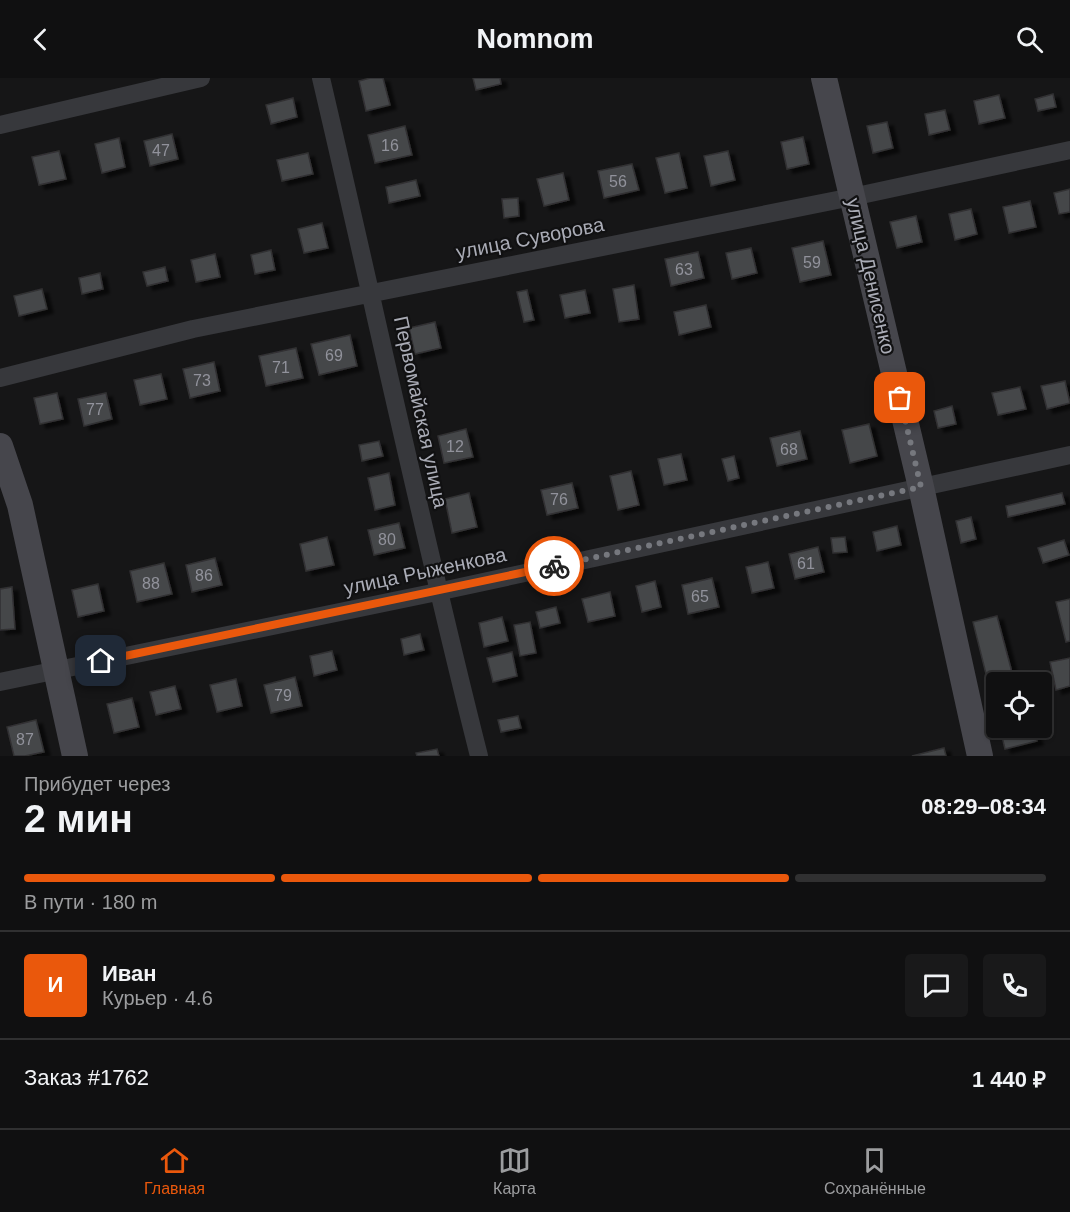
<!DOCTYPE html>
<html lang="ru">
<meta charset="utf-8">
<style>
:root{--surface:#101011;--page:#19191a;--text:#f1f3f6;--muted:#9c9d9f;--line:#303031;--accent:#ea580c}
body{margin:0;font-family:Helvetica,sans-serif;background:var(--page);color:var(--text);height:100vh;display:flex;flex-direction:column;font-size:22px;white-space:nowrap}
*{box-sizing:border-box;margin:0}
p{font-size:20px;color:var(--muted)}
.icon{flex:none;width:33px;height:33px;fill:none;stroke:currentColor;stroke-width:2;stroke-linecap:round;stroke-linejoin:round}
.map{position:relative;height:678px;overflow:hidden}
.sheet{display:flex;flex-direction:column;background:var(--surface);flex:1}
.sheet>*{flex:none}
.fabs{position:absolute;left:986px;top:594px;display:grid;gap:12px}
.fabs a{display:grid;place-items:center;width:66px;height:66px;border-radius:6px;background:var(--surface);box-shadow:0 2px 4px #0004,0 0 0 2px var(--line);font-size:30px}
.pin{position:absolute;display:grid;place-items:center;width:51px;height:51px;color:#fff;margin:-26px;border-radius:12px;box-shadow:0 3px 9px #0006}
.courier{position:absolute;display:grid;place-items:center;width:60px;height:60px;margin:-30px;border:4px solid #ea580c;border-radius:50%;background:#fff;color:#222;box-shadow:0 2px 8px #0007}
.overview em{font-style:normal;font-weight:600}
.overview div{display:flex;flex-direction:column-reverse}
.overview{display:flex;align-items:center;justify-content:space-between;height:102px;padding:0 24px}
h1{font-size:39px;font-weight:600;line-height:45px}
.bar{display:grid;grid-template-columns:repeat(4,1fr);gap:9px 6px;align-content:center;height:72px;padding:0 24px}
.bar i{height:8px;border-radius:4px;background:var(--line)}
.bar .current{background:var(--accent)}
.bar p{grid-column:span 4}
.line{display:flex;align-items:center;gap:15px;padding:0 24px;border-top:2px solid var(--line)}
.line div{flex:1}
.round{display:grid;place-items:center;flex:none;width:63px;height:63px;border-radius:6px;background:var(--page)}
header{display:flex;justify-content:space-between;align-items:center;height:78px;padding:0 24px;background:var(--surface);font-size:27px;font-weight:600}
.tabs{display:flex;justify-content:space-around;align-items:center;height:84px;border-top:2px solid var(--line);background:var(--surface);font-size:16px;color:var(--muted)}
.tabs a{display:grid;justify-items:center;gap:3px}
.tabs .current{color:var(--accent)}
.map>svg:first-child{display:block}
.building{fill:#45464a;stroke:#313033;stroke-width:1.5;filter:url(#shadow)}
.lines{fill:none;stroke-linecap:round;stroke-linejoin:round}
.street{stroke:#37383c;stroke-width:18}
.secondary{stroke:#46464c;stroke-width:26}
.done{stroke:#76787e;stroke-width:6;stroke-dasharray:0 10.8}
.route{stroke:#ea580c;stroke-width:8}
.labels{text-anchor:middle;stroke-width:4.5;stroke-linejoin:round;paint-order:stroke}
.number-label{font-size:16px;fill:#91929b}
.street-label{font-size:20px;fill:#aaacb6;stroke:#111112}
</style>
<header><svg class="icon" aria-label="back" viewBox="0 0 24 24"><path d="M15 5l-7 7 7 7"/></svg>Nomnom<svg class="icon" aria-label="search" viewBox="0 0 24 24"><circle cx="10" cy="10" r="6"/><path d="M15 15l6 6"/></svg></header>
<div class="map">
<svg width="1070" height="678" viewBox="0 0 1070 678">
<defs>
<filter id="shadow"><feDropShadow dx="6" dy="4" stdDeviation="1.5" flood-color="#0009"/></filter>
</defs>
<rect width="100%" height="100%" fill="#161617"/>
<!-- building -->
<path class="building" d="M370,0H383L390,27L366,33L359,3Z
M473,0H500L501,6L476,12Z
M1053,16L1056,29L1038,33L1035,21Z
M999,17L1005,40L979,46L974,23Z
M293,20L297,39L271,46L266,27Z
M945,32L950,52L929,57L925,36Z
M887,44L893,70L873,75L867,48Z
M405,48L412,77L375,85L368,57Z
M172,56L178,81L150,88L144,63Z
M803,59L809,86L787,91L781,64Z
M119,60L125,89L102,95L95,66Z
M59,73L66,101L39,107L32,79Z
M728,73L735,102L711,108L704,78Z
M308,75L313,96L282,103L277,82Z
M679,75L687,110L665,115L656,80Z
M632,86L639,112L604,120L598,93Z
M563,95L569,122L544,128L537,101Z
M416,102L420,118L389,125L386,109Z
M1070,111V134L1059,136L1054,115Z
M518,120L519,138L504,140L502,121Z
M1030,123L1036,149L1009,155L1003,129Z
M971,131L977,156L955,162L949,136Z
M916,138L922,164L897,170L890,144Z
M322,145L328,170L304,175L298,151Z
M823,163L831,197L800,204L792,170Z
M751,170L757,195L732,201L726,175Z
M271,172L275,192L255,196L251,177Z
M698,174L704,200L671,208L665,181Z
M215,176L220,199L196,204L191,182Z
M165,189L168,203L147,208L143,194Z
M100,195L103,211L82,216L79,200Z
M634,207L639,241L619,244L613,211Z
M42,211L47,231L19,238L14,218Z
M527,212L534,242L524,244L517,214Z
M585,212L590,235L565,240L560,217Z
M706,227L711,249L679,257L674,234Z
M435,244L441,270L415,276L409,250Z
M350,257L357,288L319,297L311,266Z
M296,270L303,300L266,308L259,278Z
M214,284L220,313L190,320L183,291Z
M161,296L167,321L140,327L134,302Z
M1065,303L1070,325L1047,331L1041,308Z
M1020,309L1026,331L998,337L992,315Z
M57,315L63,341L40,346L34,320Z
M106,315L112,341L84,348L78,321Z
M952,328L956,346L938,350L934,333Z
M869,346L877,378L850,385L842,352Z
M466,351L473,379L444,385L438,358Z
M800,353L807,381L777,388L770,360Z
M379,363L383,378L362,383L359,367Z
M681,376L687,402L664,407L658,381Z
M734,378L739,400L728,403L722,381Z
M631,393L639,427L618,432L610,398Z
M389,395L395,427L375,432L368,400Z
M572,405L578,430L547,437L541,412Z
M469,415L477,449L452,455L445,421Z
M1062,415L1065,426L1008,439L1006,428Z
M971,439L976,461L961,465L956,443Z
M399,445L405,470L374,477L368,452Z
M897,448L901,467L877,473L873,454Z
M327,459L334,487L306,493L300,466Z
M845,459L847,474L833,475L831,460Z
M1064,462L1069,477L1043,485L1038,470Z
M818,469L824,494L795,501L789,476Z
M215,480L222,507L192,514L186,487Z
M768,484L774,510L752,515L746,489Z
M164,485L172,516L137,524L130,493Z
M712,500L719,529L688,536L682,507Z
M655,503L661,529L642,534L636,508Z
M98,506L104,533L78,539L72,512Z
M12,509L15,551L0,552V511Z
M610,514L615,538L588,544L582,521Z
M1070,521V563L1066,564L1056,524Z
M556,529L560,545L540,550L536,534Z
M997,538L1013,598L1020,596L1022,604H996V636L973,544Z
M502,539L508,563L484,569L479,545Z
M530,544L536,575L520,578L514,547Z
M420,556L424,572L404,577L401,561Z
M332,573L337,592L314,598L310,578Z
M512,574L517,598L493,604L487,580Z
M1070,580V608L1056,612L1050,584Z
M295,599L302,628L271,635L264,607Z
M236,601L242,628L217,634L210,607Z
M175,608L181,631L156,637L150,614Z
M132,620L139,649L114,655L107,626Z
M518,638L521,650L501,654L498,642Z
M36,642L44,674L25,678H14L7,649Z
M1000,650H1033L1037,663L1005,671Z
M944,670L946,678H912Z
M437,671L439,678H417L416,675Z"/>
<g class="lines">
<!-- street -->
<path class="street" d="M321,0C374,226 422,453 479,678
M0,47L201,0
M0,300L193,251L852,119L1070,72
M0,604L437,514L1070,377"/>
<!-- secondary -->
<path class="secondary" d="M824,0L921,409L980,678
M0,368L20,427L75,678"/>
</g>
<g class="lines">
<!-- done -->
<path class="done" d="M554,488L921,409L900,320"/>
<!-- route -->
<path class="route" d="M101,583L554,488"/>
</g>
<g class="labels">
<!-- number labels -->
<g class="number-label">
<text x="390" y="73">16</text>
<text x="161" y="78">47</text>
<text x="618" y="109">56</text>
<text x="812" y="190">59</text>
<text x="684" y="197">63</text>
<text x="334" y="283">69</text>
<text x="281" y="295">71</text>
<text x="202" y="308">73</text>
<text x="95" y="337">77</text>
<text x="455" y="374">12</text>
<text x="789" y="377">68</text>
<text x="559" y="427">76</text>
<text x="387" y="467">80</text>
<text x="806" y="491">61</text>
<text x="204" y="503">86</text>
<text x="151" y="511">88</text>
<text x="700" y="524">65</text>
<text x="283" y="623">79</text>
<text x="25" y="667">87</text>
</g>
<!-- street labels -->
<g class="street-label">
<text transform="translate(530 160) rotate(-11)" y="7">улица Суворова</text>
<text transform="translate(871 198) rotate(77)" y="7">улица Денисенко</text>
<text transform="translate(421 334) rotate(78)" y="7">Первомайская улица</text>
<text transform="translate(425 493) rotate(-12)" y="7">улица Рыженкова</text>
</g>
</g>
</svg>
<div class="fabs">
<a><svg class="icon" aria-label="locate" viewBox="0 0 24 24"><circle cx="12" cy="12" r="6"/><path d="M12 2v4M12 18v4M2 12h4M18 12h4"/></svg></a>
</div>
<div class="pin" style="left:900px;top:320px;background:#ea580c"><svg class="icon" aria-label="bag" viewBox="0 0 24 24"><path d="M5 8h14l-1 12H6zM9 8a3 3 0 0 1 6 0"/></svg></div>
<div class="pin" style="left:101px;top:583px;background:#1f2937"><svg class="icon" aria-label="home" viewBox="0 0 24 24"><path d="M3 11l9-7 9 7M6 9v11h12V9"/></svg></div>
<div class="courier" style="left:554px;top:488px"><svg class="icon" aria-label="bike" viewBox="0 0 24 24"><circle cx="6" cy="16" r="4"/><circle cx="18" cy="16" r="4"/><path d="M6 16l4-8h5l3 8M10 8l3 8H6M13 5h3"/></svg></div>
</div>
<section class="sheet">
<div class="overview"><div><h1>2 мин</h1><p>Прибудет через</p></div><em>08:29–08:34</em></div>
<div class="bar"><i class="current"></i><i class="current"></i><i class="current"></i><i></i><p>В пути · 180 m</p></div>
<div class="line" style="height:108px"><b class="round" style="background:var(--accent);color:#fff">И</b><div><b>Иван</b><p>Курьер · 4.6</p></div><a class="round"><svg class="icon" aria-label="chat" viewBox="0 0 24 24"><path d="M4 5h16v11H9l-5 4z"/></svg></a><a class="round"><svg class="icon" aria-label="phone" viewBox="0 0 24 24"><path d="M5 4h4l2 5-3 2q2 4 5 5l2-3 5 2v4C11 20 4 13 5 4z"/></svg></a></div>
<div class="line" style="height:78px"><div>Заказ #1762</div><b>1 440 ₽</b></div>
</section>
<nav class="tabs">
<a class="current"><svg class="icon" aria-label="home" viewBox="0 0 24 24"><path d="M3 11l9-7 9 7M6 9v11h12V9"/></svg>Главная</a>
<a><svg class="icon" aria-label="map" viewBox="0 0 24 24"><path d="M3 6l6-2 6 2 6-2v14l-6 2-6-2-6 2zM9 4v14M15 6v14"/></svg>Карта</a>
<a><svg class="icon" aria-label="saved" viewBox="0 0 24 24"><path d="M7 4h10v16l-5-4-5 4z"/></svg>Сохранённые</a>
</nav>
